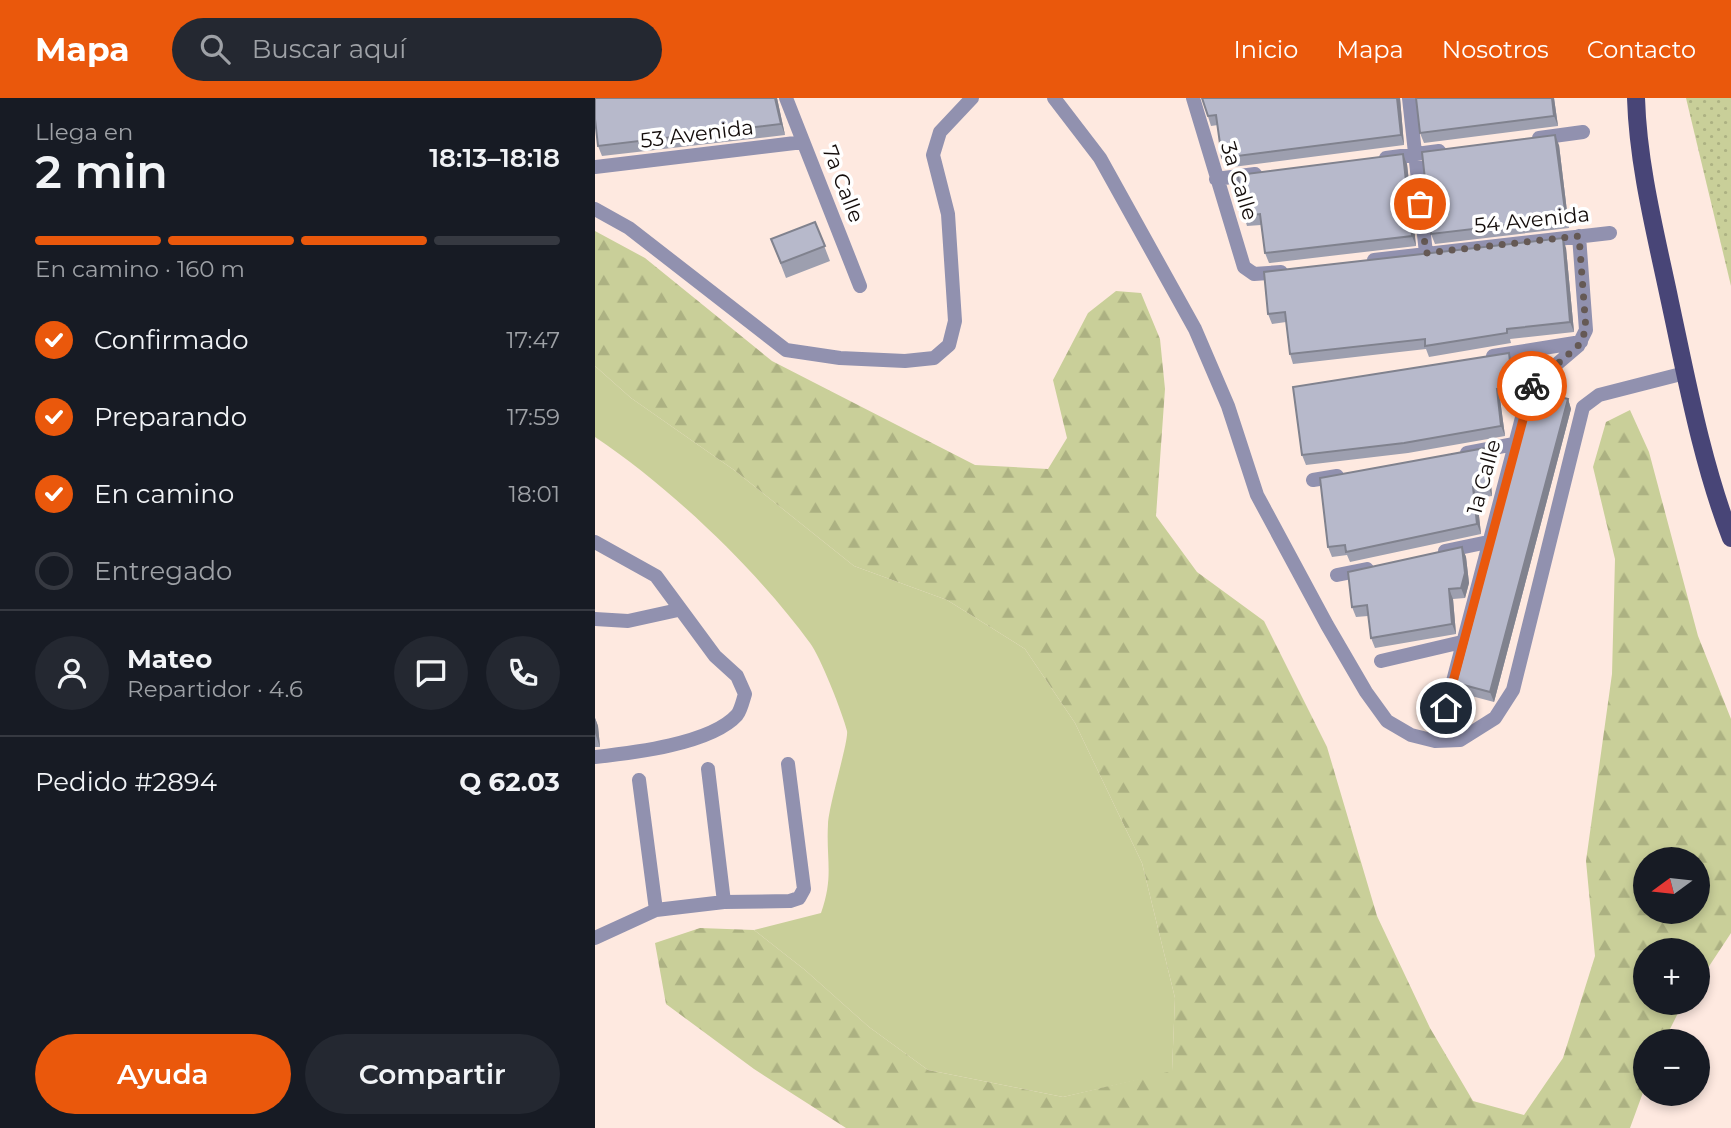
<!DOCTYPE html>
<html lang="es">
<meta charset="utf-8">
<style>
:root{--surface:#171b24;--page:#242831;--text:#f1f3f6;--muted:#9ea1a6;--line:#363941;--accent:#ea580c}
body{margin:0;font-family:Montserrat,sans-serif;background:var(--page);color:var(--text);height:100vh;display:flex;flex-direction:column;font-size:26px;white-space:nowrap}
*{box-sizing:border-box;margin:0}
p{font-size:23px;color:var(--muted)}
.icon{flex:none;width:38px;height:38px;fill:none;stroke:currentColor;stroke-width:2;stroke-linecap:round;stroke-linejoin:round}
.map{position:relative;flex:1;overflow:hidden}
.details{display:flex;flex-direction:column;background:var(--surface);width:595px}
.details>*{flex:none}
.needle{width:46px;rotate:255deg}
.tools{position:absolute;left:1038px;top:749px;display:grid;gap:14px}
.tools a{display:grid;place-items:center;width:77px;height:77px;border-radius:50%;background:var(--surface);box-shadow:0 4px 10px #0003;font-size:35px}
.pin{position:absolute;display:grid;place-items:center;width:60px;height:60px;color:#fff;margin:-30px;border:4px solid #fff;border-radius:50%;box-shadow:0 2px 7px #0007}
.courier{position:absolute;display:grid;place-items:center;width:70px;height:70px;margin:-35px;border:5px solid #ea580c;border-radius:50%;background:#fff;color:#222;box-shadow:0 2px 9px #0007}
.overview em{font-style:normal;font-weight:600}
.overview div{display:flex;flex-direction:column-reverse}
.overview{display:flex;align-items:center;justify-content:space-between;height:119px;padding:0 35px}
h1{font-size:46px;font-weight:600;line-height:52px}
.bar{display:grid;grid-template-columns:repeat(4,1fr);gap:10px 7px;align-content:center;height:84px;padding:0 35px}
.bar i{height:9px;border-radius:5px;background:var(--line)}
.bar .on{background:var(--accent)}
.bar p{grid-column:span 4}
.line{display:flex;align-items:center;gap:18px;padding:0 35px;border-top:2px solid var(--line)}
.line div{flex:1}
.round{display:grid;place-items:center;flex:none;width:74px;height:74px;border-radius:37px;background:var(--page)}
ol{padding:0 35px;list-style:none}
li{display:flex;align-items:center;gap:21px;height:77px}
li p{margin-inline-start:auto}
li .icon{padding:7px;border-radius:50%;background:var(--accent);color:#fff;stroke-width:4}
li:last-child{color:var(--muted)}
li i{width:38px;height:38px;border:4px solid var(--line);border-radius:50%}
.action{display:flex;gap:14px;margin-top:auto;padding:14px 35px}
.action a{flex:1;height:80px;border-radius:42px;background:var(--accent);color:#fff;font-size:28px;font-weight:600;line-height:80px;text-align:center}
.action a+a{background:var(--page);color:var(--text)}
header{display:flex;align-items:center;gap:42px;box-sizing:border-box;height:98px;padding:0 35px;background:var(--accent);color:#fff}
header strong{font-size:33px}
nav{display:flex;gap:38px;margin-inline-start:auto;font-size:24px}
.search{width:490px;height:63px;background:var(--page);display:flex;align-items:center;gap:18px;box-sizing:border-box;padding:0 24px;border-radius:38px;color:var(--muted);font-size:26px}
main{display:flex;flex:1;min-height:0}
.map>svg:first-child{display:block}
.grass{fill:#c9cf99}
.forest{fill:url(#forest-firs);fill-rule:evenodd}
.park{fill:url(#park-dots)}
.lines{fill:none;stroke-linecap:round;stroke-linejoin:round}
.minor{stroke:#9191af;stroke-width:14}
.major{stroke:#484577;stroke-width:18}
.wall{fill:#9d9faf}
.shaded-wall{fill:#80828e}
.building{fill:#b7b9cb;stroke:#80828e;stroke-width:2}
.done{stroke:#655955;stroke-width:7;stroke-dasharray:0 12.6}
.route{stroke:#ea580c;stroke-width:9}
.labels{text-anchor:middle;stroke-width:7;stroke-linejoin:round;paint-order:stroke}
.street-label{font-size:21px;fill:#130c0a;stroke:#fff}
</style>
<header>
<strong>Mapa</strong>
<div class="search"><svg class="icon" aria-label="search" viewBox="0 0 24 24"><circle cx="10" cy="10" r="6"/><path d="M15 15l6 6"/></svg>Buscar aquí</div>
<nav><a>Inicio</a><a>Mapa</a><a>Nosotros</a><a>Contacto</a></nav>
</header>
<main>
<section class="details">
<div class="overview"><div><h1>2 min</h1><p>Llega en</p></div><em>18:13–18:18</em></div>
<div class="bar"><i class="on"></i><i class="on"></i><i class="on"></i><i></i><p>En camino · 160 m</p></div>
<ol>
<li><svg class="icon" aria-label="check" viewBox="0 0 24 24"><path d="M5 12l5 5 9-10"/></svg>Confirmado<p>17:47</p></li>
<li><svg class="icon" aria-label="check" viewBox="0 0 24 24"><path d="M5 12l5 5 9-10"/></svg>Preparando<p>17:59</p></li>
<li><svg class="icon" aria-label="check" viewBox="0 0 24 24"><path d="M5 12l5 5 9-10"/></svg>En camino<p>18:01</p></li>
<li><i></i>Entregado</li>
</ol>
<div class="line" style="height:126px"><a class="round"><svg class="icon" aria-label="person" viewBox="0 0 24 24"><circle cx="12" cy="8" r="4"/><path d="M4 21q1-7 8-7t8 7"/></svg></a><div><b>Mateo</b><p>Repartidor · 4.6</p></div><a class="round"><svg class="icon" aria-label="chat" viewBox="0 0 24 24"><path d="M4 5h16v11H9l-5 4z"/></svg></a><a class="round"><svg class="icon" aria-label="phone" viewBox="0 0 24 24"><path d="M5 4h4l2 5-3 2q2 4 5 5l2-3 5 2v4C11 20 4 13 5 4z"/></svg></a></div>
<div class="line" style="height:91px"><div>Pedido #2894</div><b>Q 62.03</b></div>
<div class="action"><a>Ayuda</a><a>Compartir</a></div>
</section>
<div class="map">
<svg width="1136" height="1030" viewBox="0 0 1136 1030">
<defs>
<pattern id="forest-firs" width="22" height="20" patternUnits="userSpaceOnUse" patternTransform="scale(1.75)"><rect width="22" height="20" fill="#c9cf99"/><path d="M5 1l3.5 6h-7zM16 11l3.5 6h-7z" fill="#acb182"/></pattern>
<pattern id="park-dots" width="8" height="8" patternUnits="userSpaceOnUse" patternTransform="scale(1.75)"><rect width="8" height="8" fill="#c9cf99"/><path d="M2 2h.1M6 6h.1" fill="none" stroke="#acb182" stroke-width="1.8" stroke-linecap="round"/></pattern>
</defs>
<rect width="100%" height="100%" fill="#fee9e0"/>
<!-- grass -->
<path class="grass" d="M0,268L36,300L139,372L259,468L352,502L430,551L480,625L547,765L580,900L577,974L468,999L333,972L274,929L210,872L159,832L226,815C239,778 231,763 233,726C234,706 254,642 252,633C248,616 225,558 215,545C162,472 75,389 0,339Z"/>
<!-- forest -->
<path class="forest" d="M0,133L50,160L177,263L380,367L453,371L472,340L458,282L493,215L521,193L546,195L565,241L570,291L561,418L602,474L669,523L732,649L782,818L835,930L878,1003L929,1017L968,960L1000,858L991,763L1017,576L1020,461L998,369L1011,324L1035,312L1054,354L1103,538L1136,621V835L1103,885L1102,852H1050V905H1088L1069,943H1050V989L1035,1030H251L159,971L71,906L60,845L105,830L159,832L210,872L274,929L333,972L468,999L577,973L580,900L547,765L480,625L430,551L352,502L259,468L139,372L36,300L0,268ZM1050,761H1102V814H1050Z"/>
<!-- park -->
<path class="park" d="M1091,0H1136V188Z"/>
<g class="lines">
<!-- minor -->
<path class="minor" d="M191,0L265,188
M459,0L505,60L600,231L633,308L662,397L732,527L771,594L792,623L816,637L840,643L865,642L900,620L918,592L988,309L1004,297L1090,275
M598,0L649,169L659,176L686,174
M814,0L831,155
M944,40L988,34
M791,60L844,53
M0,69L208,44
M621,81L660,76
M0,111L34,130L191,252L245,260L310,263L339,260L354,247L360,223L353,116L338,57L345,34L377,0
M779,162L1015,135
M898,258L986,244
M872,355L919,346
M718,382L742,378
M0,444L61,478L120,558L142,578L150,596C148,602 146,612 142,617C116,646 37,655 0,659
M850,453L893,444
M742,477L772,471
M0,521L33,523L83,512
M786,563L867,544
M851,610L935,289L983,248L991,232L984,138
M113,671L129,804
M44,682L61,812
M0,840L61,812L129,804L195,803L204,800L209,791L193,666"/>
<!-- major -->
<path class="major" d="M1041,0C1043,68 1061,137 1075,204C1092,283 1107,365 1136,440"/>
</g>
<!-- wall -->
<path class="wall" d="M0,0H182L190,37L7,58L3,48Z
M607,0H805L809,47L630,70L627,60L623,27L616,28Z
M821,0H959L963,28L829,45L825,35Z
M964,47L974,130L840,146L836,136Z
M808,56L812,66L821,148L674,165L670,155L666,127L652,128L649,118Z
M220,124L235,163L191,180L176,141Z
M971,150L979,234L915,241L916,245L834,259L831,251L698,266L695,256L691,224L677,226L673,216Z
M914,255L918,265L922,300L905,301L910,338L813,355L711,367L707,357Z
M973,301L976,311L899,604L865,595L861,585Z
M890,350L894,360L897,398L882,400L886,436L755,464L752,457L737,459L733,449Z
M867,449L871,459L874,485L870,500L858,501L861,536L780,550L776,540L773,518L761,519L757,509Z
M0,620L3,628L5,649H0Z"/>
<!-- shaded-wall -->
<path class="shaded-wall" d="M180,0H182L190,37L186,26Z
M802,0H805L809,47L806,37Z
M957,0H959L963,28L959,18Z
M960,37L964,47L974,130L971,120Z
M808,56L812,66L821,148L817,138Z
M968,140L971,150L979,234L975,224Z
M914,255L918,265L922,300L918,290Z
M902,291L905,301L910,338L906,328Z
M973,301L976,311L899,604L895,594Z
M890,350L894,360L897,398L893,388Z
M878,389L882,400L886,436L882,426Z
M867,449L871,459L874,485L870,500L866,490Z
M854,491L858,501L861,536L857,526Z
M0,620L3,628L5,649L0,635Z"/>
<!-- building -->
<path class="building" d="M0,0H180L186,26L3,48L0,21Z
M607,0H802L806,37L627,60L621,17L613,18Z
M821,0H957L959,18L825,35Z
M960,37L971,120L836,136L827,54Z
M808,56L817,138L670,155L665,116L649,118L643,77Z
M220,124L230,148L186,165L176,141Z
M968,140L975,224L912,231V235L830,248V241L695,256L690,214L673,216L669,174Z
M914,255L918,290L902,291L906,328L809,345L707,357L698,289Z
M938,292L973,301L895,594L861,585Z
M890,350L893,388L878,389L882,426L751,454L750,447L733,449L725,380Z
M867,449L870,475L866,490L854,491L857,526L776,540L772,507L757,509L753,474Z"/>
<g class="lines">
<!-- done -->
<path class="done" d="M825,106L831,155L984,138L991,232L983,248L937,288"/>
<!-- route -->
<path class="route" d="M851,610L937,288"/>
</g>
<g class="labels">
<!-- street labels -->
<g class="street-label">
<text transform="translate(102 36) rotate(-7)" y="7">53 Avenida</text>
<text transform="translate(644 83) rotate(73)" y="7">3a Calle</text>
<text transform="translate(248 86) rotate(69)" y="7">7a Calle</text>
<text transform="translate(937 122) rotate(-6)" y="7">54 Avenida</text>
<text transform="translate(889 379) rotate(-75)" y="7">1a Calle</text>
</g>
</g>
</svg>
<div class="tools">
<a><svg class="needle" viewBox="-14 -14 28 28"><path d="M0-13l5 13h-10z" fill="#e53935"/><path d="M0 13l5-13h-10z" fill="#9ea1a6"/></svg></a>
<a>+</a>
<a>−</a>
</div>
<div class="pin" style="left:825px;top:106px;background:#ea580c"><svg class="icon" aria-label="bag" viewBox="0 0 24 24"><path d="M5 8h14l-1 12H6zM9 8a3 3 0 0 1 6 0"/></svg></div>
<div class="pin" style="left:851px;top:610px;background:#1f2937"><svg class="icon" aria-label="home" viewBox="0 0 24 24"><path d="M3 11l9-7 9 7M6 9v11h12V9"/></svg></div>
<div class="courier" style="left:937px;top:288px"><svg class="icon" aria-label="bike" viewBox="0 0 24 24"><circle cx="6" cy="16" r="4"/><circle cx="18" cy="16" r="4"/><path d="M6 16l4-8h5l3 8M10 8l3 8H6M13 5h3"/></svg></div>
</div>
</main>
